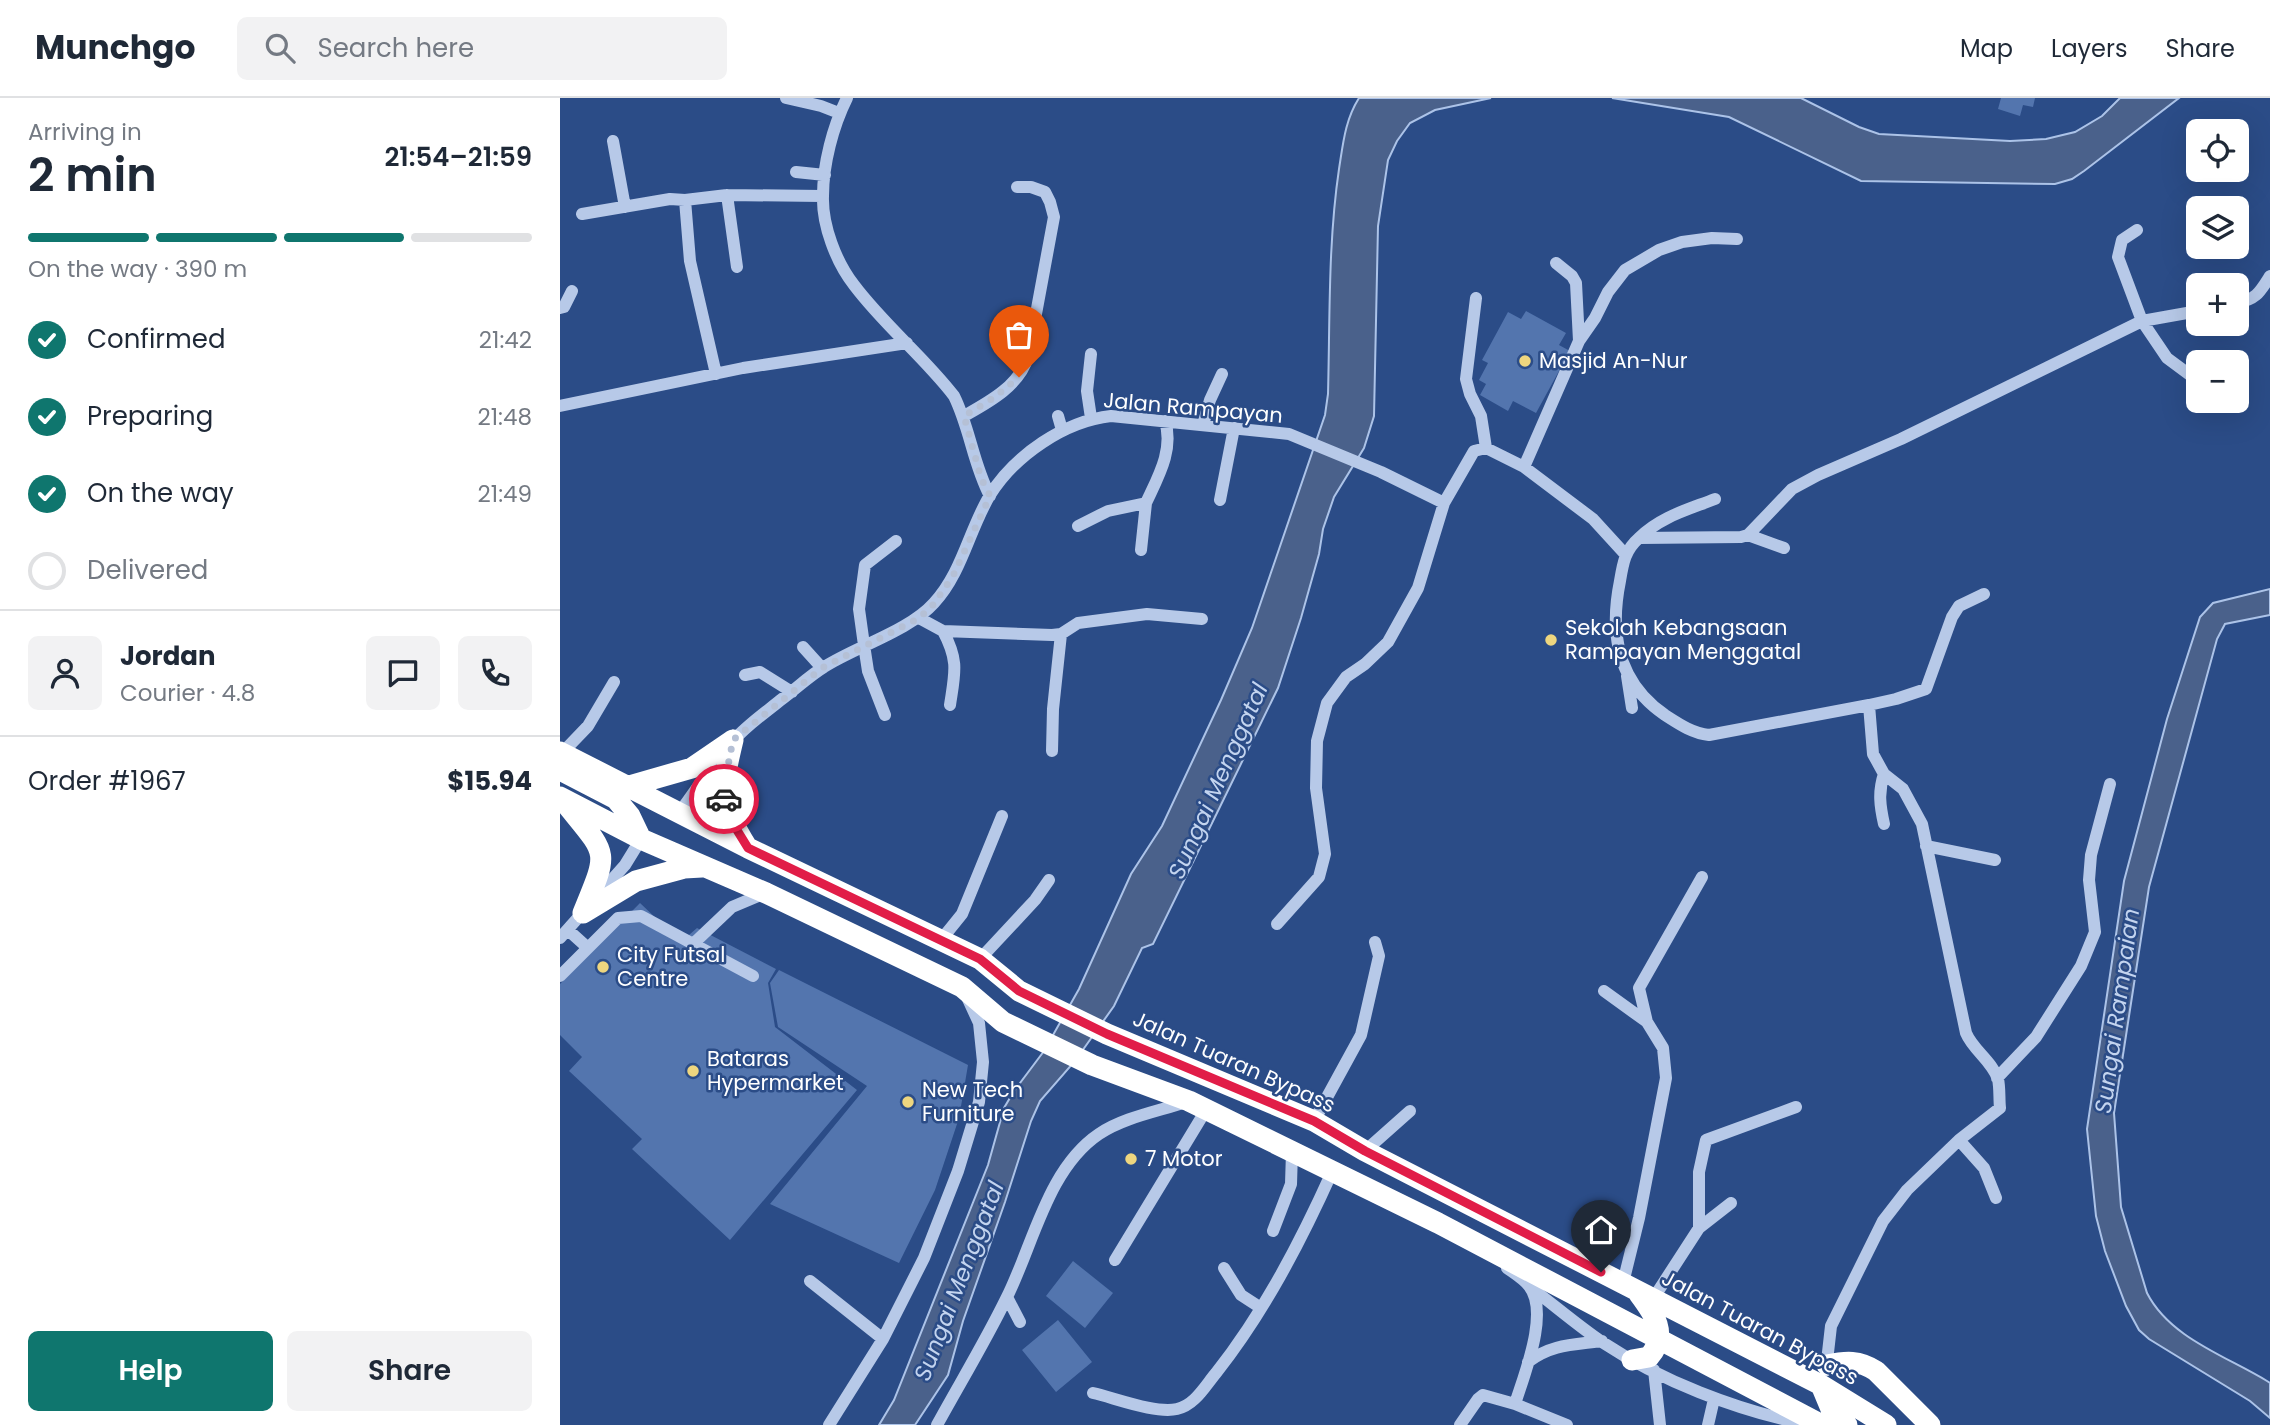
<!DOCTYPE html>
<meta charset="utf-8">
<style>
:root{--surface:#fff;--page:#f2f2f3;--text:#1f2937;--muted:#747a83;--line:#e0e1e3;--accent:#0f766e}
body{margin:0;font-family:Poppins,sans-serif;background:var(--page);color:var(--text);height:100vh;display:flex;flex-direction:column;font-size:26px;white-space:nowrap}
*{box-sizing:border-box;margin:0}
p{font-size:23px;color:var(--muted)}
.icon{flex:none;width:38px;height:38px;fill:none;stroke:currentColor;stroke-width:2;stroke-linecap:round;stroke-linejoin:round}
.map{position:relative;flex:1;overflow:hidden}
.panel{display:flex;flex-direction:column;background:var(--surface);width:560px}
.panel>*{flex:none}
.fabs{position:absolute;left:1626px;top:21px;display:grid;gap:14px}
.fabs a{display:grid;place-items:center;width:63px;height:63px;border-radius:10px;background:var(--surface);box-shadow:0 7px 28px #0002;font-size:35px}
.pin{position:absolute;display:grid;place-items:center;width:60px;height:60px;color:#fff;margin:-72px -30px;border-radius:50% 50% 50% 0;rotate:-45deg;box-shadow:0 0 7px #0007}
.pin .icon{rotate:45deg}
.courier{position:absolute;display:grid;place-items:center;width:70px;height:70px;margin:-35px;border:5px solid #e11d48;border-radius:50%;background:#fff;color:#222;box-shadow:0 2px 9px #0007}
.summary em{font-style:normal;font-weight:600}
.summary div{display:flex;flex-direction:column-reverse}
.summary{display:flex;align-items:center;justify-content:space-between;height:119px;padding:0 28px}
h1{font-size:46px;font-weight:600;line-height:52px}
.bar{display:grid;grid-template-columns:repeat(4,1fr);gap:10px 7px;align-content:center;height:84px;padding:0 28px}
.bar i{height:9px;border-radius:5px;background:var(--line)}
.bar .selected{background:var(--accent)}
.bar p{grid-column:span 4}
.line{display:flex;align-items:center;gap:18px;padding:0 28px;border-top:2px solid var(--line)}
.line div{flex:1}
.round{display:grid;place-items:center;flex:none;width:74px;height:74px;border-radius:10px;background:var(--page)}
ol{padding:0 28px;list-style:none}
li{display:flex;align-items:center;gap:21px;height:77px}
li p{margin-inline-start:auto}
li .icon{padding:7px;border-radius:50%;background:var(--accent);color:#fff;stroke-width:4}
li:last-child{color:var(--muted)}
li i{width:38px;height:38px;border:4px solid var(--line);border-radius:50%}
.action{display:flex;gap:14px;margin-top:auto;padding:14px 28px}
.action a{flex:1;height:80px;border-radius:10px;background:var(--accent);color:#fff;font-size:28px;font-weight:600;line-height:80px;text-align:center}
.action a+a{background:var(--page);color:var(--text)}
header{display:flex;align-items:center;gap:42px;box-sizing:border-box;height:98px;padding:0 35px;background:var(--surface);border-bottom:2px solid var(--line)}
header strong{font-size:33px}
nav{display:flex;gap:38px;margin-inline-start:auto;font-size:24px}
.search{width:490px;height:63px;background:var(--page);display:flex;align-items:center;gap:18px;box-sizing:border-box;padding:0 24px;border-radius:10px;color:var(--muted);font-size:26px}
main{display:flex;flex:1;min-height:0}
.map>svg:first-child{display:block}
.water{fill:#4a618b;stroke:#acc3e8;stroke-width:2}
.building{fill:#5375ae}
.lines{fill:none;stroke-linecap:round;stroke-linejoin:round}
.minor{stroke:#b7c9e8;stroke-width:12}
.highway{stroke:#fff;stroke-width:21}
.done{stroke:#b5c0d5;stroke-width:7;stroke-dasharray:0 12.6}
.route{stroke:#e11d48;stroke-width:9}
.poi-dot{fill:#eed67f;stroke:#2b4c87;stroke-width:2.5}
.labels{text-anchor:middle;stroke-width:5;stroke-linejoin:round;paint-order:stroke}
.poi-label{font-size:21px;fill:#fff;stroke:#2b4c87;text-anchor:start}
.street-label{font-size:21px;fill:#fff;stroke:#2b4c87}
.water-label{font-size:23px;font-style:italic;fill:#c3d4ef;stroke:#2b4c87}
</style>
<header>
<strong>Munchgo</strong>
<div class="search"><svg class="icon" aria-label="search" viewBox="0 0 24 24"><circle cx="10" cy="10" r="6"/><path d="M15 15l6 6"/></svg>Search here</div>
<nav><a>Map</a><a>Layers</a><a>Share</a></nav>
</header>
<main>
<section class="panel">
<div class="summary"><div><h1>2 min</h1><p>Arriving in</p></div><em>21:54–21:59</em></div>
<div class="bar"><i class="selected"></i><i class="selected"></i><i class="selected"></i><i></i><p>On the way · 390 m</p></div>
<ol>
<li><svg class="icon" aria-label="check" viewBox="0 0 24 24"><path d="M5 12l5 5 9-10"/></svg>Confirmed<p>21:42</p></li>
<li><svg class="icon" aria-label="check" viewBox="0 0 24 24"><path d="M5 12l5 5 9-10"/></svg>Preparing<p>21:48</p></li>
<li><svg class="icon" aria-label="check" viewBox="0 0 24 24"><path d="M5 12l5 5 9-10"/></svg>On the way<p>21:49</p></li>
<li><i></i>Delivered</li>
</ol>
<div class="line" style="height:126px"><a class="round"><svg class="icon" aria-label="person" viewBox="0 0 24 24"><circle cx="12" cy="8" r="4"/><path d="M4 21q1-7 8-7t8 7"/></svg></a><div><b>Jordan</b><p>Courier · 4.8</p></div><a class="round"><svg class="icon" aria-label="chat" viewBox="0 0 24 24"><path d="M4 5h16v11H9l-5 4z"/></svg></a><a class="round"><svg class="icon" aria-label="phone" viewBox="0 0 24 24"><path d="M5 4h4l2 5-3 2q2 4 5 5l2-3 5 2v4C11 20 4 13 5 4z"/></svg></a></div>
<div class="line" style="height:91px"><div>Order #1967</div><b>$15.94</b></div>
<div class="action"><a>Help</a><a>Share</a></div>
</section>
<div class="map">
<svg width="1710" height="1327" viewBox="0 0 1710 1327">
<rect width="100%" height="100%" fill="#2b4c87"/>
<!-- water -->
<path class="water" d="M799,0H931L875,12L850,25L837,43L828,62L818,128L814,318L804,350L774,399L763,431L759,456L741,520L718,590L593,846L582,850L554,908L515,963L480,1003L471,1023L445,1104L403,1223L388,1277L355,1327H319L334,1302L428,1067L444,1010L454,993L484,953L519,891L571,776L602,728L661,602L692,530L765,317L768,296C770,221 768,145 779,71C783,46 785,22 799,0Z
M1052,0H1241L1299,29L1319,36L1450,43L1486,41L1515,34L1542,18L1560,0H1619L1524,73L1512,81L1495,86L1301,83L1169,19Z
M1710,491V517L1665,526L1657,541L1589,789L1554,1015L1561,1109L1587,1195C1610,1240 1666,1258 1707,1283L1710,1285V1320L1690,1303L1589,1241L1579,1232L1566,1208L1545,1153L1536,1118L1527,1031L1564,783L1607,621L1640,519L1653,505Z"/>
<!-- building -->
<path class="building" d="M1441,0H1475L1473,9L1463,7L1460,18L1438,11Z
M966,213L1006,235L999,247L1010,253L976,315L953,303L948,313L920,297L926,286L919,282L928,265L922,262L948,214L961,221Z
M80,805L121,844L137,830L216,871L208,885L215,929L297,992L170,1142L72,1051L82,1041L9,973L22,959L0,937V886Z
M219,872L408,967L399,1020L375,1092L339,1165L210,1106L307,988L218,929L210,885Z
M513,1163L553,1195L525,1230L486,1198Z
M498,1222L532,1264L496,1294L462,1252Z"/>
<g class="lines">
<!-- minor -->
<path class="minor" d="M226,0L261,8L279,15
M287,0C273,28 263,66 263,98C262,127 276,164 294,187C324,227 364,259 394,298C410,330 413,366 430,398
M53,43L65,109
M236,74L265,77
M167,97L177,169
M125,102L130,163L156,276
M22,116L110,101L125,102L167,97L262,98
M1577,132L1562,142L1558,159L1582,223L1607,260L1638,283
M996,165L1012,178L1016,185L1019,243
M916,200L906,281L910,296L921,318L926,350
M1676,205C1696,202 1700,194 1710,178
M0,210L4,209L12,193
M0,308L183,270L347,245
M404,318C429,304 459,288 468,259L494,119L490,104L485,94L471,89H457
M498,318L502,332
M531,320L527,293L531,256
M643,327L650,302L662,276
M964,369L1019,243L1035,220L1048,194L1065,172L1099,152L1122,144L1152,140L1177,141
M660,402L674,330
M518,428L548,413L586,405C598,379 614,352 605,323
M1188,437L1224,450
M1079,440C1100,419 1127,412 1155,401
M581,452L586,405
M359,520L383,533L492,537L501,536L518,525L587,516L642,521
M383,533C399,563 395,574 390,607
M243,549L262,570
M185,577L200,574L232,594
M1067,578L1072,610
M1309,607L1336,601L1366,591L1392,519L1399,508L1424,496
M325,617L308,573L304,547L299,511L305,467L336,443
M492,653L493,611L501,536
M2,655L28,628L54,584
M1324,676C1318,694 1320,708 1324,726
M119,715C137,691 153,665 173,643C187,627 206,614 222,601C236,591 249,578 264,569C297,548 349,533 374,505C402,475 409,432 430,397C455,357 505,323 551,318L729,336L821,374L884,405
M1366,748L1435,762
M717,826L759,779L765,756L756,690L757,643L767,605L786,579L805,566L828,544L858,490L884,405L914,353L926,350L964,369L1033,421L1065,456
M8,832L28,850
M0,840L65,767L81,741
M381,842L402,816L442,718
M133,846L172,809L205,795
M420,861L475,802L489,782
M0,878L58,820L81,818L193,878
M1044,893L1087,924
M1437,980L1476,939L1521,868L1535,834L1529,782L1531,757L1550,686
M754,1023L801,937L819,858L815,844
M1399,1042L1424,1070L1436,1100
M805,1053L850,1013
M1139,1130V1074L1146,1042L1236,1009
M713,1133L731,1086L732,1054
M555,1162L646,1012
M664,1170L681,1197L701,1210
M947,1170C954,1175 964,1181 969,1188C990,1214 964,1277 955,1306L1007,1327
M250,1183L323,1241
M1063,1185L1079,1120L1106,980L1103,950L1087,924L1079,890L1142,779
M970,1189C994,1207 1017,1227 1042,1244C1101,1283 1176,1312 1245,1326
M447,1199L460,1224
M1093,1201L1139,1130L1171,1105
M968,1264C992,1246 1013,1247 1042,1243
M1094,1272L1100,1327
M1266,1272L1271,1228L1323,1123L1347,1092L1399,1042L1440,1010C1439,1001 1440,990 1438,981C1432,963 1413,952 1406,935L1362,726L1343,691L1324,676L1313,656L1309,607L1149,637C1132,635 1119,626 1105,617C1058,585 1049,537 1060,483C1063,465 1065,452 1079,440L1181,439L1188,437L1232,391L1258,377L1341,341L1582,223L1638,213
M533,1295C555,1300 596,1316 617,1311C635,1307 645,1288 656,1275C704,1214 740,1145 772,1074
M269,1327L323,1241L364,1160L398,1073L419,1004L423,964L419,925L407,899
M377,1327C400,1285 425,1244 446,1201C473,1148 487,1071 539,1036C564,1019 600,1013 629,1003
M900,1327L918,1301L923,1297L955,1306
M1148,1327L1154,1301"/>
<!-- highway -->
<path class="highway" d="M173,642C161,692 159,704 187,749
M0,654L188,750L420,861L459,893L547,936L754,1023L805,1053L1261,1287L1326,1327
M0,672L56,701L70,718L81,741
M69,688L132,670L173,642
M0,699L81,741L206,795L402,889L443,924L532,967L629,1003L878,1125L1262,1327
M6,706C49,759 49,751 23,815
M23,815L76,783L124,770L142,769
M1072,1262L1089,1259C1109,1236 1094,1216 1079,1196
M1267,1267C1286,1263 1299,1262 1316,1273L1370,1327
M1261,1287L1271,1311L1287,1327"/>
</g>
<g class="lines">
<!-- done -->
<path class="done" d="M164,701V688L173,642L262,570L359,520L373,507L393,478L430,398L421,380L404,318L435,299L459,279"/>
<!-- route -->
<path class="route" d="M164,701L172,724L188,750L420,861L459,893L547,936L754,1023L805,1053L1041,1174"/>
</g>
<!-- markers -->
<g class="poi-dot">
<circle cx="965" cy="263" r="7"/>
<circle cx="991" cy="542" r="7"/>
<circle cx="43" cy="869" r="7"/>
<circle cx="133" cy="973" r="7"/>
<circle cx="348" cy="1004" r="7"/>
<circle cx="571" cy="1061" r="7"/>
</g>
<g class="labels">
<!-- poi labels -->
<g class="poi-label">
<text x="979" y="270">Masjid An-Nur</text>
<text x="1005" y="537">Sekolah Kebangsaan<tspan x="1005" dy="24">Rampayan Menggatal</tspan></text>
<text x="57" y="864">City Futsal<tspan x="57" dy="24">Centre</tspan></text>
<text x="147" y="968">Bataras<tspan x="147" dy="24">Hypermarket</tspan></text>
<text x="362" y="999">New Tech<tspan x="362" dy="24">Furniture</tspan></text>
<text x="585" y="1068">7 Motor</text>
</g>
<!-- street labels -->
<g class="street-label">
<text transform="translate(633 310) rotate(5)" y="7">Jalan Rampayan</text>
<text transform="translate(674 964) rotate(24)" y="7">Jalan Tuaran Bypass</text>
<text transform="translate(1200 1230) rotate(28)" y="7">Jalan Tuaran Bypass</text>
</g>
<!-- water labels -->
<g class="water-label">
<text transform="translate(658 683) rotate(-66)" y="8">Sungai Menggatal</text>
<text transform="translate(1557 913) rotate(-82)" y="8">Sungai Rampaian</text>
<text transform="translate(399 1183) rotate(-69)" y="8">Sungai Menggatal</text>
</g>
</g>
</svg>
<div class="fabs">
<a><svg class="icon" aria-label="locate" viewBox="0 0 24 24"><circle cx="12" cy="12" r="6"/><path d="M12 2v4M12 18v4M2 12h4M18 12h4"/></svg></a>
<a><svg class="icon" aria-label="layers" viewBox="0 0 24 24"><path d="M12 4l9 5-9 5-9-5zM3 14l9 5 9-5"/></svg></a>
<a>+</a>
<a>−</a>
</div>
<div class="pin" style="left:459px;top:279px;background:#ea580c"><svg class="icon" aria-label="bag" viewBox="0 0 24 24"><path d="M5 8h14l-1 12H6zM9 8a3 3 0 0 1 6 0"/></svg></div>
<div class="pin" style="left:1041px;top:1174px;background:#1f2937"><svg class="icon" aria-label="home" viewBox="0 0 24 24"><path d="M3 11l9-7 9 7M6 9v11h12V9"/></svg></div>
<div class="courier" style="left:164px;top:701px"><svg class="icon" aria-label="car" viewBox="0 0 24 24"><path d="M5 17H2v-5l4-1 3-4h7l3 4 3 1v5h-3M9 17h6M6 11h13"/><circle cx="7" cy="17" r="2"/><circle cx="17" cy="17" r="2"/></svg></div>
</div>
</main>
